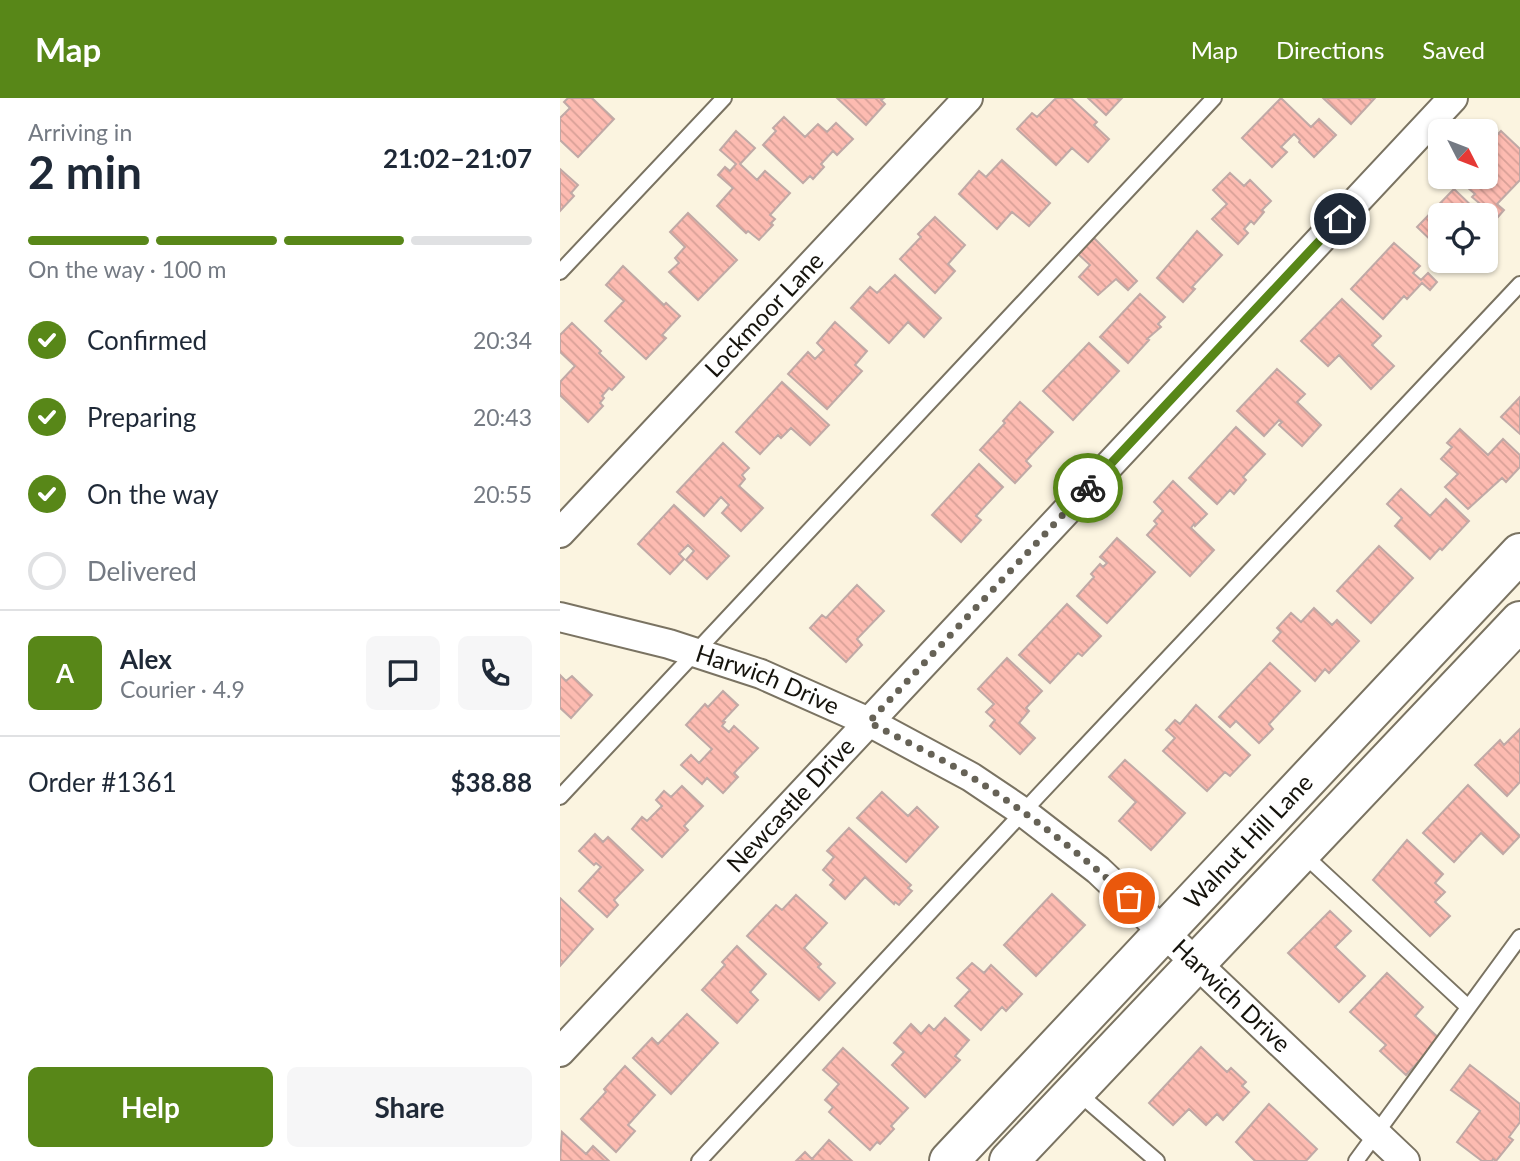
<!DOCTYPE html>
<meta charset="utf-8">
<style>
:root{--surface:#fff;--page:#f6f6f7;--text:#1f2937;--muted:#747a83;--line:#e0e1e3;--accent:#588718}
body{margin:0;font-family:Lato,sans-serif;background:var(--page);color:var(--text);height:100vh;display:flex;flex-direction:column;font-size:26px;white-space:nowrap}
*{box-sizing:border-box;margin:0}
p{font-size:23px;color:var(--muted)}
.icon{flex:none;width:38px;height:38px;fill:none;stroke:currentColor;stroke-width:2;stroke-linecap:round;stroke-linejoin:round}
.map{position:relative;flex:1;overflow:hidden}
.details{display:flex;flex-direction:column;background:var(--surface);width:560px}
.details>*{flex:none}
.needle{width:46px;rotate:132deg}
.fabs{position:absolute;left:868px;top:21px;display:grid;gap:14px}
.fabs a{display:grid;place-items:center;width:70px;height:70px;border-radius:10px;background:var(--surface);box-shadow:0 2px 5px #0004;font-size:35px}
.pin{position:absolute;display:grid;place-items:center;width:60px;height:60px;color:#fff;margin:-30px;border:4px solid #fff;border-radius:50%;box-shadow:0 2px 7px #0007}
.courier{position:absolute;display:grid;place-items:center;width:70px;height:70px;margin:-35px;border:5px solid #588718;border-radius:50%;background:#fff;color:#222;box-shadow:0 2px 9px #0007}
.summary em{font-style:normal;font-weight:700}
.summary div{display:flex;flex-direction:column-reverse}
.summary{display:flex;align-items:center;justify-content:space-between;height:119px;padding:0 28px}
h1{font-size:46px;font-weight:700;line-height:52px}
.bar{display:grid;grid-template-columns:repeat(4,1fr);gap:10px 7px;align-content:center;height:84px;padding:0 28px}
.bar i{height:9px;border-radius:5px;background:var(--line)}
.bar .active{background:var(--accent)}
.bar p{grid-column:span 4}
.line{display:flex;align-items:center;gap:18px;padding:0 28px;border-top:2px solid var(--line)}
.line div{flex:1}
.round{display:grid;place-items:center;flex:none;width:74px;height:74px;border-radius:10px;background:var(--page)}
ol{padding:0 28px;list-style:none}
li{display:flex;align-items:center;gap:21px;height:77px}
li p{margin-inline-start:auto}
li .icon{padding:7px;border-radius:50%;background:var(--accent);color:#fff;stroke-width:4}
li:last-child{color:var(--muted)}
li i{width:38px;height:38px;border:4px solid var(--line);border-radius:50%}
.cta{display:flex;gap:14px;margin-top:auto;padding:14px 28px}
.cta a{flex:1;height:80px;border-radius:10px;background:var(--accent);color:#fff;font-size:28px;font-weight:700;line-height:80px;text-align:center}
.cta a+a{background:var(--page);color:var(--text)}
header{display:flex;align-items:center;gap:42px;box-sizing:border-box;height:98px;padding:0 35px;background:var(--accent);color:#fff}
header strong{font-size:33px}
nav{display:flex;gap:38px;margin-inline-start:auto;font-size:24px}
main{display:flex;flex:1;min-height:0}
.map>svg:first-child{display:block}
.building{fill:url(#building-back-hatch);stroke:#c0a9a6;stroke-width:2}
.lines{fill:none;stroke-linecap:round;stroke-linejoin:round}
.service-casing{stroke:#7a7362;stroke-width:18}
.minor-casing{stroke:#7a7362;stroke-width:32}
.secondary-casing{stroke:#7a7362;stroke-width:42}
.service{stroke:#fff;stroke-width:14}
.minor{stroke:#fff;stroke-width:28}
.secondary{stroke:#fff;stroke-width:38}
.done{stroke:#666256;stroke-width:7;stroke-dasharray:0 12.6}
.route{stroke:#588718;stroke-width:9}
.labels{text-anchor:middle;stroke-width:5;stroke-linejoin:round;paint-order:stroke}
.street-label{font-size:24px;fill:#15130c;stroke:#fff}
</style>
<header>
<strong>Map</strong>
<nav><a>Map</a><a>Directions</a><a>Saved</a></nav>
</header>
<main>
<section class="details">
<div class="summary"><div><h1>2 min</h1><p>Arriving in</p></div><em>21:02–21:07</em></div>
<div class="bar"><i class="active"></i><i class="active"></i><i class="active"></i><i></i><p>On the way · 100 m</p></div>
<ol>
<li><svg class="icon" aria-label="check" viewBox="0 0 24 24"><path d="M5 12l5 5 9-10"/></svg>Confirmed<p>20:34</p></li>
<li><svg class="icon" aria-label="check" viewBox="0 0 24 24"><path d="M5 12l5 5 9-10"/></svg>Preparing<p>20:43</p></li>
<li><svg class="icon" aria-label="check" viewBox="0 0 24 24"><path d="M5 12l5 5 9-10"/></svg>On the way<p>20:55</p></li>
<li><i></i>Delivered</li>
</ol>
<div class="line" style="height:126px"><b class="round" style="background:var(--accent);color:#fff">A</b><div><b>Alex</b><p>Courier · 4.9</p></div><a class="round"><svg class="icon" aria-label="chat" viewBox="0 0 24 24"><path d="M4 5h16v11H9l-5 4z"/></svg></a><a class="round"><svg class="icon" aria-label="phone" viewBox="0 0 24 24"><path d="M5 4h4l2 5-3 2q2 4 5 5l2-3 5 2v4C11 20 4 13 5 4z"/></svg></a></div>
<div class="line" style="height:91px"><div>Order #1361</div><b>$38.88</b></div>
<div class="cta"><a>Help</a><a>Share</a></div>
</section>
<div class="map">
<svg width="960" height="1063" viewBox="0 0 960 1063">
<defs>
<pattern id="building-back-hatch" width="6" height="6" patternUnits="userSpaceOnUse" patternTransform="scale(1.75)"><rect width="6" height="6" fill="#fdbbb1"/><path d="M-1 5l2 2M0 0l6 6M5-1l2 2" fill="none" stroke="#d8a097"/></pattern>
</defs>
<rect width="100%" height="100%" fill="#fbf4e0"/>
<!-- building -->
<path class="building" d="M8,0H32L54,21L18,59L0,42V20L10,10L4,4Z
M277,0H324L321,2L325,6L306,27Z
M496,0H511L537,24L534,27L549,41L528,64L512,50L496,67L457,31L472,15L477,19Z
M528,0H562L546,17Z
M721,0L751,29L759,21L776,37L754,59L739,44L740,42L734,36L721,49L727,54L712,69L682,40Z
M763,0H815L791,26Z
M224,19L245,39L258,26L267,34L276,25L293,41L277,57L273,53L261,66L264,69L253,81L250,78L243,85L203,47L216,33L213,30Z
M176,33L195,50L180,66L197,82L205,73L230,95L210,117L215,121L211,125L213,127L199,142L188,133L186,135L157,108L173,90L158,77L165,69L170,73L176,66L160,52Z
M941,33L960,51V82L937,106L944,112L937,120L912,99L915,96L908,90L918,79H926V71L931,66L926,61V48Z
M442,62L490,105L469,128L452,114L437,131L399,96L419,73L426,79Z
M0,71L18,87L11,95L14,98L0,113Z
M670,75L684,88L690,82L711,103L702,112L704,114L694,126L691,123L684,131L688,135L678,146L652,121L667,106L653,92Z
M894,91L919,115L917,117H880V151L857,129Z
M128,115L177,162L138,202L109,174L119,165L115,160L125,149L110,134Z
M375,119L405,147L388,166L395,173L375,195L340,161L361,139L358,136Z
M637,133L662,157L632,189L635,191L623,204L597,180Z
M534,140L577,183L568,192L556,181L538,197L519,179L530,167L518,156Z
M834,145L860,168L853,175L861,182L868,175L877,184L870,192L862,185L847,201L844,198L823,221L791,191Z
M63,168L104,207L106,205L120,218L102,237L106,240L86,261L45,223L64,203L46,187Z
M335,177L381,220L364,239L348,224L329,245L291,210L310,189L317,195Z
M580,196L605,219L598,226L601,229L587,241L589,242L568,265L540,239Z
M782,201L821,238L812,247L834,268L811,291L779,257L768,268L741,243Z
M275,224L307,253L295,267L302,273L267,311L228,276L248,254L255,261L264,252L257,245Z
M12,225L41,253L39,255L64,279L52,292L49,290L42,298L44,300L40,305L43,308L28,324L0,297V284L15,268L0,254V237Z
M529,245L559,273L513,322L483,293Z
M717,271L745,296L737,304L761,327L742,348L719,327L722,324L719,322L704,338L677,313Z
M222,284L269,327L250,347L231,330L221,340L218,337L200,356L176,334Z
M960,299V336L941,319Z
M460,304L493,334L466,363L471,368L455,385L420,352L445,325L443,323Z
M676,329L705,356L683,379L686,382L674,396L670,392L657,406L629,380Z
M900,331L928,357L943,341L960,357V369L946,384L942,380L908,411L885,389L898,376L881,361L892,349L887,345Z
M163,345L189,370L182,377L185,381L179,388L203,410L181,433L162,415L169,407L161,399L144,418L117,394Z
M419,366L443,389L416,418L421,422L401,444L372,417Z
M613,383L647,416L635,428L634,426L631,430L654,452L630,478L587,437L597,426L594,423L603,413L594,404Z
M841,391L870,418L886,401L909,423L882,452L880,450L870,461L835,428L842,420L827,406Z
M114,407L169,458L147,481L126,462L134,453L128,447L119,456L124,461L110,476L78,446Z
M557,440L595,474L547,525L517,498L534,479L531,476L540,466L543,469L547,465L540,459Z
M819,448L853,480L811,525L777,493Z
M297,487L324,513L297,541L302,547L286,564L250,530L262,517L266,520Z
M507,506L541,538L522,558L518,555L490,585L459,557Z
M754,510L772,527L777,522L799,543L769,575L765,571L755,583L713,543L721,534L717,530L731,515L741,524Z
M447,560L482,593L466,610L469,613L459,625L475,640L460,656L430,628L435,622L426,614L434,606L418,591Z
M710,565L740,593L709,626L713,631L699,645L676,623L670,629L659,619Z
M0,577L6,583L12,578L32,597L11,620L0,610Z
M163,593L178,607L163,623L165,624L162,628L169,634L174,628L198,650L174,675L178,679L163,695L147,680L142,686L121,667L131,657L139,665L152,651L126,627L145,606L148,609Z
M636,607L690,657L670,678L665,674L647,693L603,653L615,640L606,632L615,622L620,626Z
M960,631V684L947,698L915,667L940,642L944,647Z
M565,662L625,715L591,752L559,723L576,704L549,679Z
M908,687L960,738L943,756L921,735L894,764L863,735Z
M122,688L143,708L124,728L128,732L102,759L72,731L82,719L87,723L102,708L96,702L104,693L111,699Z
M322,694L348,718L357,709L378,729L346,764L297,720Z
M289,730L351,787L348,790L352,793L339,807L335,804L334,806L305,779L285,801L270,787L274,782L263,772L274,759L267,753Z
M35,736L43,744L48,739L83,772L54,802L58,807L47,819L19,793L41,769L36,765L34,767L19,753Z
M847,742L883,776L875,785L885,794L875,804L890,818L870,838L813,782Z
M492,796L525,827L476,878L444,847Z
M236,797L267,825L244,850L261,866L258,869L275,885L259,902L187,838L216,807L222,812Z
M0,800L33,831L0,868Z
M770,813L791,833L775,849L805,878L779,904L728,855Z
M177,848L206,876L190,894L198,902L177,925L142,892L165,867L162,864Z
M412,865L424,875L431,867L462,896L446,913L442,909L421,932L395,908L410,892L397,880Z
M827,875L863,909L855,918L880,941L846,977L820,953L826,947L790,914Z
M127,916L158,945L111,996L73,960L92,940L98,946Z
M385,920L409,942L395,958L400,962L365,999L332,967L344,954L334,945L351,926L361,936L369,927L374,932Z
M641,949L667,974L671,970L686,984L682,988L689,994L663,1022L657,1016L646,1027L629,1011L613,1027L589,1005Z
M283,950L348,1010L331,1028L334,1031L320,1046L317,1044L310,1052L269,1014L273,1009L265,1002L279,986L263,972Z
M910,967L960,1006V1024L949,1039L953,1042L936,1063L933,1061L932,1063H922L897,1044L920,1013L891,992Z
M65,968L95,997L68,1027L75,1033L56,1054L21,1021L46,994L44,991Z
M709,1006L757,1051L746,1063H695L676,1044Z
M2,1034L26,1056L33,1048L49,1063H0Z
M269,1042L292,1063H236L245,1054L252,1061Z"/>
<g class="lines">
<defs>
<path id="service" d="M0,174L164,0
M0,699L654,0
M742,755L908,909
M516,993L597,1063
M139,1063L478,698L960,186
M796,1063L960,839"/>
<g id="minor">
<path id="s1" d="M0,435L408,0"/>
<path id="s2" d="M0,519L109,546L201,576L309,624L411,679L463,714L538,772L845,1063"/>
<path id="s3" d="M0,954L893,0"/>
</g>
<g id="secondary">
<path id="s4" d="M389,1063L960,455"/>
<path d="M449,1063L960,523"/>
</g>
</defs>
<!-- service casing -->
<use href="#service" class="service-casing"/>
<!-- minor casing -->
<use href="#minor" class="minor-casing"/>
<!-- secondary casing -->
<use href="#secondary" class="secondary-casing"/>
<!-- service -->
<use href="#service" class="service"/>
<!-- minor -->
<use href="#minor" class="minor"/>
<!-- secondary -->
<use href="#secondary" class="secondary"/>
</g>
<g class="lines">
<!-- done -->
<path class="done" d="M528,390L309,624C343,643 380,659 413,680C468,715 521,756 569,800"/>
<!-- route -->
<path class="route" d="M528,390L780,121"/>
</g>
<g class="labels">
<!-- street labels -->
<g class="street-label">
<text dy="8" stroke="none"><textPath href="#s1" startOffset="299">Lockmoor Lane</textPath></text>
<text dy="8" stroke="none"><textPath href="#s2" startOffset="217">Harwich Drive</textPath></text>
<text dy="8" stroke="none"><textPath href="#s3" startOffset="338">Newcastle Drive</textPath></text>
<text dy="8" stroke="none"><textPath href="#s4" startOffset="438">Walnut Hill Lane</textPath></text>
<text dy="8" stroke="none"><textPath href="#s2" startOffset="784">Harwich Drive</textPath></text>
</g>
</g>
</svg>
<div class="fabs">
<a><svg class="needle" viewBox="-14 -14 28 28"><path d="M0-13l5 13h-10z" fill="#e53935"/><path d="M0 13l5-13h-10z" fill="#747a83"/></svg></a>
<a><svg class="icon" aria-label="locate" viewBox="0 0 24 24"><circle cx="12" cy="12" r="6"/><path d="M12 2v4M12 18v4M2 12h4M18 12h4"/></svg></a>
</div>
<div class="pin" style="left:569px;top:800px;background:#ea580c"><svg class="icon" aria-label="bag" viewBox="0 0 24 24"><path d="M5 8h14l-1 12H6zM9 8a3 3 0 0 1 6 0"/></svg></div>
<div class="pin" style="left:780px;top:121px;background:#1f2937"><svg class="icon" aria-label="home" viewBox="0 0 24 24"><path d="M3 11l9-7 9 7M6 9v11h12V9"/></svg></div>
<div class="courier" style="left:528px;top:390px"><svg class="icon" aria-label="bike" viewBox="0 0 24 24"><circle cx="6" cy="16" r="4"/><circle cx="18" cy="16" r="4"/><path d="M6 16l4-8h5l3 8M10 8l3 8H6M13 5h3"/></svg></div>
</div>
</main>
